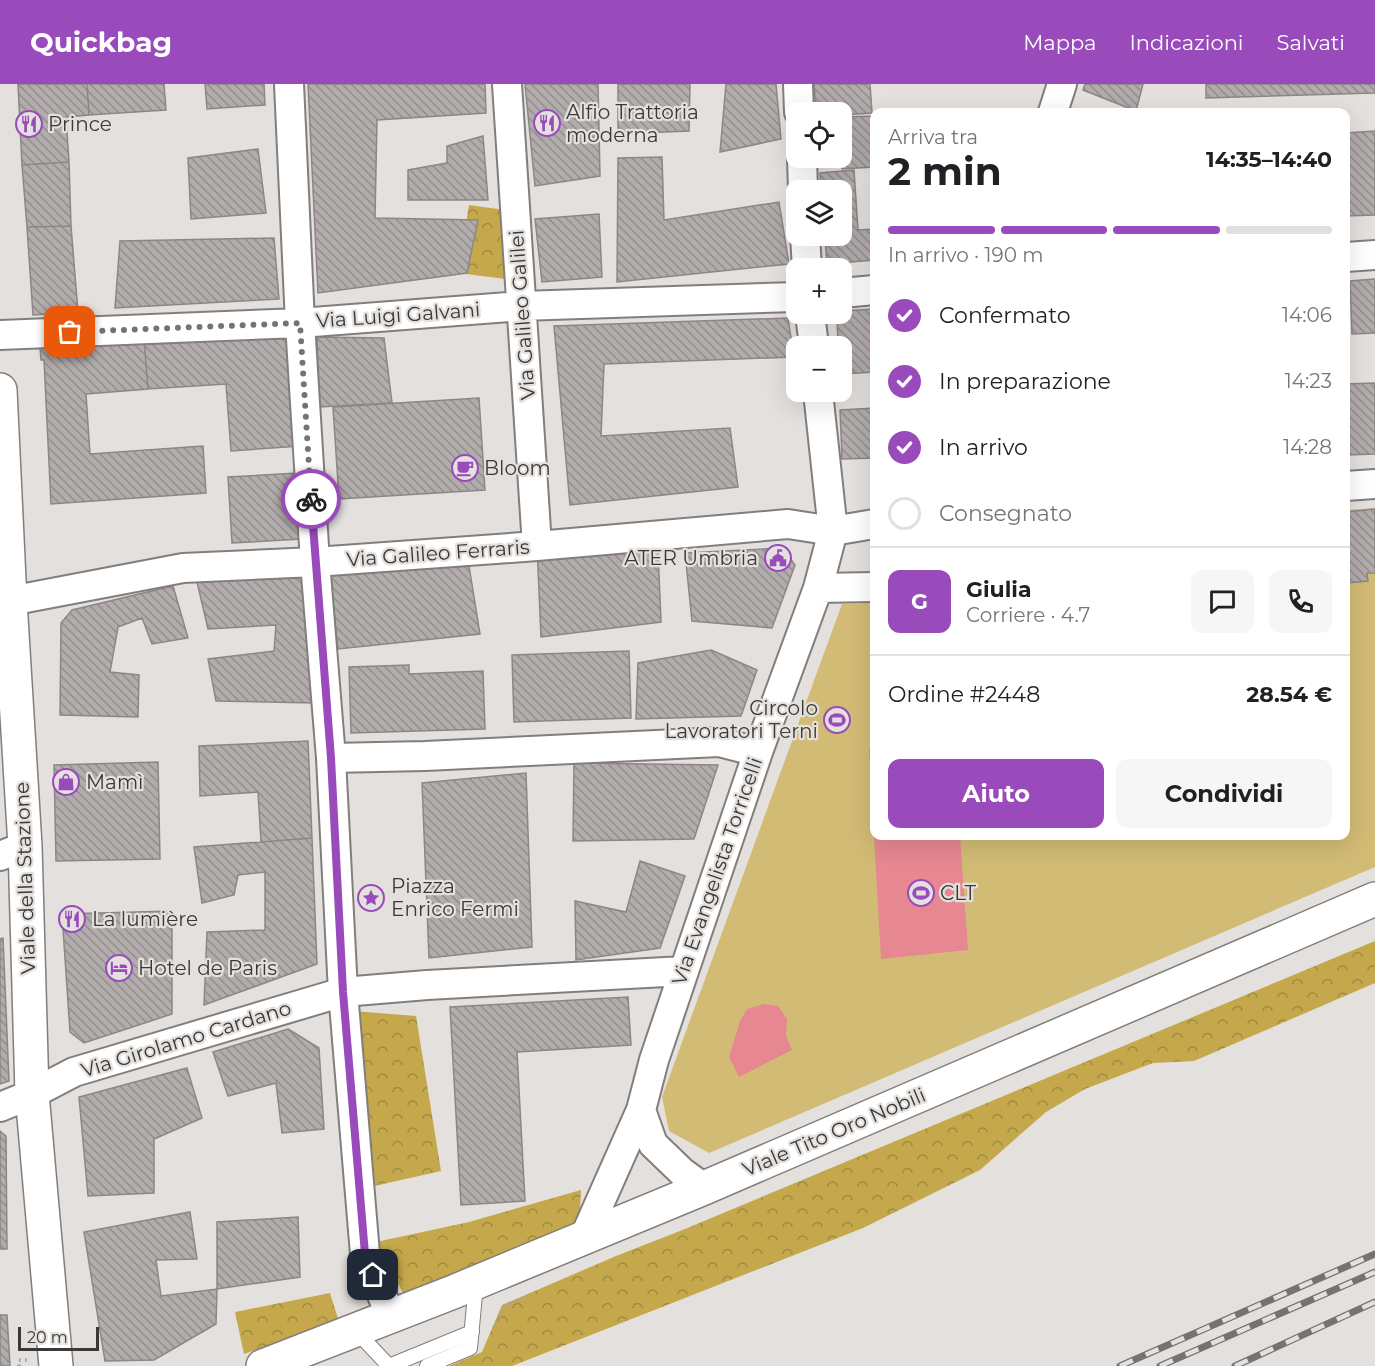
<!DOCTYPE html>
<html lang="it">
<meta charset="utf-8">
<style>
:root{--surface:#fff;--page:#f6f6f6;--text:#202124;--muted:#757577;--line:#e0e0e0;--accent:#994bbb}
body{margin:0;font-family:Montserrat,sans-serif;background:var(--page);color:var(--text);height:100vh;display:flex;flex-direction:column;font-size:22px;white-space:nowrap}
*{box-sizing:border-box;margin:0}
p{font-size:20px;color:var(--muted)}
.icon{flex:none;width:33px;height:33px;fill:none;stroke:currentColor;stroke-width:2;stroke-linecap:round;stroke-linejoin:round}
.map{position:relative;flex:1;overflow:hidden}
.panel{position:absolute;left:870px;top:24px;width:480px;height:732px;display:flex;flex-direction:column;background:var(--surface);border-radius:12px;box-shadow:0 6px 24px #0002}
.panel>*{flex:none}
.buttons{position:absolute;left:786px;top:18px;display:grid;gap:12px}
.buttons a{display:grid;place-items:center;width:66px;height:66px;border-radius:12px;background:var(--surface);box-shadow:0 6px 24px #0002;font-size:30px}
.scale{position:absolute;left:18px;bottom:15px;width:81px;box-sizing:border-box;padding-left:6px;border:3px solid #3a3938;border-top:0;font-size:16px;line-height:21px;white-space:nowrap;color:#3a3938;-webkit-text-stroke:4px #e4e0dd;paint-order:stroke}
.pin{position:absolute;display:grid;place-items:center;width:51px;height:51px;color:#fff;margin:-26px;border-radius:12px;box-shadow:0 3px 9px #0006}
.courier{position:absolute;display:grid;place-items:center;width:60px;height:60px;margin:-30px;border:4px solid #994bbb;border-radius:50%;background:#fff;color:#222;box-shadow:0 2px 8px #0007}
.headline em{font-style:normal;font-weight:700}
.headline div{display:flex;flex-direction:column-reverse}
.headline{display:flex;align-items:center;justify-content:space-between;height:102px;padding:0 18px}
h1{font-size:39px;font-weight:700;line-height:45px}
.bar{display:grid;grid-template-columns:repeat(4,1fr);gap:9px 6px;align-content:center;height:72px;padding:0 18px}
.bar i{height:8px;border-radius:4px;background:var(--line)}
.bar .current{background:var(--accent)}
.bar p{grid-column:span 4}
.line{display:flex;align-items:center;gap:15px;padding:0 18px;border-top:2px solid var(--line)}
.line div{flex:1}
.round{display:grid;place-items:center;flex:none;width:63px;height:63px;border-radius:12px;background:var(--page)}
ol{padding:0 18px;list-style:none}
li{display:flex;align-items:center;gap:18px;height:66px}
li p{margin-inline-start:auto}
li .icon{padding:6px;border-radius:50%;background:var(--accent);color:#fff;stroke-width:4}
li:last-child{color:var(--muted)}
li i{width:33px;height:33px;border:3px solid var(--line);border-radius:50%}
.primary-button{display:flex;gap:12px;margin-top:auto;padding:12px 18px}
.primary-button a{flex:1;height:69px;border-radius:12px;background:var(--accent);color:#fff;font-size:24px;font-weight:700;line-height:69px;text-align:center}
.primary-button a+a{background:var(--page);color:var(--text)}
header{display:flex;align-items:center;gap:36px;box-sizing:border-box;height:84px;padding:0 30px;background:var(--accent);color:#fff}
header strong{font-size:28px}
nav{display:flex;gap:33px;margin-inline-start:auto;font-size:21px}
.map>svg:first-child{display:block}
.forest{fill:url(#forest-crowns)}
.pitch{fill:#d2bb74}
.water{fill:#e68791}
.building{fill:url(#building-back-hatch);stroke:#8c8786;stroke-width:1.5}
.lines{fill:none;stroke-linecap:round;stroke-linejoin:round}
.service-casing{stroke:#827e7c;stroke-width:16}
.minor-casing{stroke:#827e7c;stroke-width:32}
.tertiary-casing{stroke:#827e7c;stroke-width:36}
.path{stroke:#a6a3a0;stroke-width:4;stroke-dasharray:1.5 4.5;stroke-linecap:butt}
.service{stroke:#fff;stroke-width:14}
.minor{stroke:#fff;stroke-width:28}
.tertiary{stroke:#fff;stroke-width:33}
.rail-casing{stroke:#757371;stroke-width:7}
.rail{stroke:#e4e0dd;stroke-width:4.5;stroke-dasharray:14;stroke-linecap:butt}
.done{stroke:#767372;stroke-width:6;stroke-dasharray:0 10.8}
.route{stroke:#994bbb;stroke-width:8}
.labels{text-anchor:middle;stroke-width:4.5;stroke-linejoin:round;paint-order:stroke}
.poi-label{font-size:20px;fill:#3a3938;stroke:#e4e0dd;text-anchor:start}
.street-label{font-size:20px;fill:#3a3938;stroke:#e4e0dd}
</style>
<header>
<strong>Quickbag</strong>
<nav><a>Mappa</a><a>Indicazioni</a><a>Salvati</a></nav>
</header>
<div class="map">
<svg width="1375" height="1282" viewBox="0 0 1375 1282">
<defs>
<pattern id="forest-crowns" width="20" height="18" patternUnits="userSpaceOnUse" patternTransform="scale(1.5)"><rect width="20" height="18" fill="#c4a84b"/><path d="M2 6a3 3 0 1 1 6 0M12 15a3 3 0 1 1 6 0" fill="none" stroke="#a08a3f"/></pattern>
<pattern id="building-back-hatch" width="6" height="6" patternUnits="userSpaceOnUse" patternTransform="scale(1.5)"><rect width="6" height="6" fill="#b2adac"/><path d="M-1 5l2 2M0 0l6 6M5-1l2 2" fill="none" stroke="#928e8d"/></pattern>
</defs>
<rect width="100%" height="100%" fill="#e4e0dd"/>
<!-- forest -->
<path class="forest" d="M469,121L505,126L513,196L458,189Z
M1375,857V899L1194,977L1153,979L1085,1005L1046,1028L980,1086L863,1144L512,1282H449L482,1268L502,1221L616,1172L685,1145Z
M341,926L416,932L441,1087L361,1105Z
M581,1106L579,1145L403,1209L376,1158L469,1138Z
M330,1209L339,1238L244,1270L235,1228Z"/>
<!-- pitch -->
<path class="pitch" d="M1375,424V783L709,1069L669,1047L662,1013L842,520L874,519V752H1346V426Z"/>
<!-- water -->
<path class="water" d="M874,664V752H960L968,866L881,875L869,665Z
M764,920L778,922L787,935L786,952L792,966L739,993L729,973L740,937L747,925Z"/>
<!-- building -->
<path class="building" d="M18,0H87L89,31L66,33L69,78L22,81Z
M87,0H164L166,26L89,31Z
M205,0H264L265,21L207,25Z
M308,0H485L486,29L377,36L375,134L478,136L467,189L318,209Z
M525,0H598L600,92L535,102Z
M618,0H690L689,47L618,50Z
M726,0H776L781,55L720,68Z
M814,0H870L872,29L842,31V28H816Z
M1085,0H1143L1136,27L1083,6Z
M1206,0H1375V9L1206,14Z
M874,32V83L842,85V33Z
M1375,47V131L1346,132V73H1347L1346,49Z
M483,52L488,116H408V86L447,79V62Z
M258,65L266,129L191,135L188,74Z
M662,73L664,136L779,118L789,180L617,198L618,74Z
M69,78L71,142L27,143L22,81Z
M854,86L858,146L874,145V176L827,180L825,152H842V106H821L820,89Z
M599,130L602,193L542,198L535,135Z
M71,142L78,228L33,231L27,143Z
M274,154L279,215L115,224L120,157Z
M1375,195V249L1352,250L1350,197Z
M874,225V288L842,290V262H838L837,230H842V227Z
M788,234L794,273L604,280L601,352L730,344L738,403L570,421L554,242Z
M292,245L300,362L231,367L226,300L148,305L144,256Z
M317,253L384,254L392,319L319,323Z
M144,256L148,305L86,310L90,370L203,362L206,409L51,420L44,276H41L40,263Z
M1375,299V370L1347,371L1346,300Z
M479,314L485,406L339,415L333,323Z
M874,324V374L842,375L840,326Z
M298,389L302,455L232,459L228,393Z
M1375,425V489H1367L1368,497L1346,499V428Z
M537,462L658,466L661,538L541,553Z
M783,464L795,481L772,544L692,537L685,469Z
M469,482L480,550L338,565L329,491Z
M309,488L316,619L216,617L208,575L274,567L276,541L208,545L197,498Z
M173,502L188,554L152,560L142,534L118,543L110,588L139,591L138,633L60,631L61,539L72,526Z
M711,566L757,586L741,632L636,635L638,579Z
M629,567L631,634L514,638L512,571Z
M409,581V590L483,587L485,645L351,649L349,583Z
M308,657L312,754L261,758L258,708L200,712L199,662Z
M158,678L160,775L56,777L54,681Z
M574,679L718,681L694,755L573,757Z
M526,689L532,863L429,874L422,699Z
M312,754L317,880L204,921L207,848L265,846V788L238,791L234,811L202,819L194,763Z
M640,777L685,792L660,864L576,876L575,817L626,828Z
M172,827V930L84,959L70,948L62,830Z
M3,854L9,997L0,1000V855Z
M628,913L631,961L517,968L525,1117L461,1121L450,923Z
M288,945L319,964L324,1045L282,1049L276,999L228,1012L213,968Z
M187,984L202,1034L154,1055V1109L88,1112L79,1013Z
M0,1047L6,1052L7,1165H0Z
M190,1128L197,1175L156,1176L161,1212L217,1205L216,1240L154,1276L105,1277L84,1148Z
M298,1133L300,1193L217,1205V1138Z
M0,1231H7L10,1282H0Z"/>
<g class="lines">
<defs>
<path id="service" d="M356,1247L389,1282
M389,1282L472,1248
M427,1282L470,1264L476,1200"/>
<path id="minor" d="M289,0L300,239L315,478L331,674L343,908L365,1170L391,1233
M507,0L537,462
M798,0L799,28
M1053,28L1062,0
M802,74L803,106
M805,152L807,184
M1346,173L1375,171
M842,209L874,206
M810,230L814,262
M0,251L300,239L521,222L796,213
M1346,402L1375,400
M818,504L874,503
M0,521L10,517L183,484L315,478L537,462L788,440L833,447L874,440
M331,674L425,672L719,658L758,668
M0,772L25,762
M0,1023L32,1010L74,988L343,908L427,901L684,887
M704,1104L682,1088L653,1060L641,1026L654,976L758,668L818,504L833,447L818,308
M584,1154L641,1026"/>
<path id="tertiary" d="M0,306L10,517L25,762L32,1010L56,1282
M263,1282L453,1208L704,1104L1375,815"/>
</defs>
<!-- service casing -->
<use href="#service" class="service-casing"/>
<!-- minor casing -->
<use href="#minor" class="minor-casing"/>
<!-- tertiary casing -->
<use href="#tertiary" class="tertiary-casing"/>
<!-- path -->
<path class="path" d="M494,1244L505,1222L531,1211
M19,1282V1276H27"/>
<!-- service -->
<use href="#service" class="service"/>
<!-- minor -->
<use href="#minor" class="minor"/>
<!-- tertiary -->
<use href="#tertiary" class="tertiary"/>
<defs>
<path id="rail" d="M1120,1282L1375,1170
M1160,1282L1375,1188
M1235,1282L1375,1218"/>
</defs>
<!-- rail casing -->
<use href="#rail" class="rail-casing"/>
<!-- rail -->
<use href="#rail" class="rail"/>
</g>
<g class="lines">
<!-- done -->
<path class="done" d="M70,248L300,239L311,415"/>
<!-- route -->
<path class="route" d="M311,415L331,674L343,908L365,1170L373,1191"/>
</g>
<!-- icons -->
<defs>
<symbol id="restaurant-ring" viewBox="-11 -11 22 22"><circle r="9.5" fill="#e4e0dd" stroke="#994bbb" stroke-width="1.5"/><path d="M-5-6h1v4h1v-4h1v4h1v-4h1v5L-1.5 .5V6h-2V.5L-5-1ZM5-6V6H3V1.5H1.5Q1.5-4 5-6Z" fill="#994bbb"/></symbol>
<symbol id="cafe-ring" viewBox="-11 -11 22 22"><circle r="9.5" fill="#e4e0dd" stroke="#994bbb" stroke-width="1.5"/><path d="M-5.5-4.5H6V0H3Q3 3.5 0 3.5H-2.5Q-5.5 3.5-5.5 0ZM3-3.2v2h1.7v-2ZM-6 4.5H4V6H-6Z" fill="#994bbb"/></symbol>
<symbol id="civic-ring" viewBox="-11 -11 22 22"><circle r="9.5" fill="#e4e0dd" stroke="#994bbb" stroke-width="1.5"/><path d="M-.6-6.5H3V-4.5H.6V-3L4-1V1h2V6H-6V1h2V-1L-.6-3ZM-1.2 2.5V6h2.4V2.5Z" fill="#994bbb"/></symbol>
<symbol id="stadium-ring" viewBox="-11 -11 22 22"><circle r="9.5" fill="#e4e0dd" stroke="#994bbb" stroke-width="1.5"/><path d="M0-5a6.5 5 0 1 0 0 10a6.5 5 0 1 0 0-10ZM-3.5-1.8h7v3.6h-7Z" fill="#994bbb"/></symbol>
<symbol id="shop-ring" viewBox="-11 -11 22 22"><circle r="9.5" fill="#e4e0dd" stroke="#994bbb" stroke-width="1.5"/><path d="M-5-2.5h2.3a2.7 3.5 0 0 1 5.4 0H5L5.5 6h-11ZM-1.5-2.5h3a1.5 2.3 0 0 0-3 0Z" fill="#994bbb"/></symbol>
<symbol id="sight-ring" viewBox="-11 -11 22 22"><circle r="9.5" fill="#e4e0dd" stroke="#994bbb" stroke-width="1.5"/><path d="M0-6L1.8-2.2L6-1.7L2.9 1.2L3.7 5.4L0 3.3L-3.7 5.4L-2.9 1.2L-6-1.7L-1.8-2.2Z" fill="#994bbb"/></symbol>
<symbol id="hotel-ring" viewBox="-11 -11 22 22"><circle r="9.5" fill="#e4e0dd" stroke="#994bbb" stroke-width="1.5"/><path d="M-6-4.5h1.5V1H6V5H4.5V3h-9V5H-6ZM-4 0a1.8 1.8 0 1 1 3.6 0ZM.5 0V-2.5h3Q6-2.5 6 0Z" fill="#994bbb"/></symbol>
</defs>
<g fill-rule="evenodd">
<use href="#restaurant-ring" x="532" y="24" width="30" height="30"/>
<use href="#restaurant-ring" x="14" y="25" width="30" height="30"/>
<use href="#cafe-ring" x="450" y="369" width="30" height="30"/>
<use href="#civic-ring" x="763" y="459" width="30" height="30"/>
<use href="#stadium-ring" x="822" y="621" width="30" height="30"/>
<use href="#shop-ring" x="51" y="683" width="30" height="30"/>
<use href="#stadium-ring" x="906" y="794" width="30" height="30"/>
<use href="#sight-ring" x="356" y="799" width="30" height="30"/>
<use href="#restaurant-ring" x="57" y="820" width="30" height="30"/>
<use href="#hotel-ring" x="104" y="869" width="30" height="30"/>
</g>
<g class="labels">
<!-- poi labels -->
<g class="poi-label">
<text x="566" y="35">Alfio Trattoria<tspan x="566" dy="23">moderna</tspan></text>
<text x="48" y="47">Prince</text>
<text x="484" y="391">Bloom</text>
<text x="758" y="481" text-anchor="end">ATER Umbria</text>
<text x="818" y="631" text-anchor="end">Circolo<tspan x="818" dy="23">Lavoratori Terni</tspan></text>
<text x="86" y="705">Mamì</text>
<text x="391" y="809">Piazza<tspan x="391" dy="23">Enrico Fermi</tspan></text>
<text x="940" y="816">CLT</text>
<text x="92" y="842">La lumière</text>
<text x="138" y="891">Hotel de Paris</text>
</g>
<!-- street labels -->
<g class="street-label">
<text transform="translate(398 231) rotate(-4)" y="7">Via Luigi Galvani</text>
<text transform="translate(522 231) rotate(-94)" y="7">Via Galileo Galilei</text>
<text transform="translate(438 469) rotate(-4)" y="7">Via Galileo Ferraris</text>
<text transform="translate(717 787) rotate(-71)" y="7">Via Evangelista Torricelli</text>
<text transform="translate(25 794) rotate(-92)" y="7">Viale della Stazione</text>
<text transform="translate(186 955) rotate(-17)" y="7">Via Girolamo Cardano</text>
<text transform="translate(834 1048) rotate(-23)" y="7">Viale Tito Oro Nobili</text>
</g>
</g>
</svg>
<div class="buttons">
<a><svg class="icon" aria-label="locate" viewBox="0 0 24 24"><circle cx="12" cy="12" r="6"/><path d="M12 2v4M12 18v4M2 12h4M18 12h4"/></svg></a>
<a><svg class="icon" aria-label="layers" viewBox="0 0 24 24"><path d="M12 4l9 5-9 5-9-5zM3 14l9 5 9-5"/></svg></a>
<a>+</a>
<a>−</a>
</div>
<div class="scale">20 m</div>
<div class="pin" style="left:70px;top:248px;background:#ea580c"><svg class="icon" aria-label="bag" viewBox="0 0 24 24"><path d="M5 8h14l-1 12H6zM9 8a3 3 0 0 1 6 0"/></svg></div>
<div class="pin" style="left:373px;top:1191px;background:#1f2937"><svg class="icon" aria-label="home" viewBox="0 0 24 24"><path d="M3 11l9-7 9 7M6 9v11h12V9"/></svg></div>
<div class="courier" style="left:311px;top:415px"><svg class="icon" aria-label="bike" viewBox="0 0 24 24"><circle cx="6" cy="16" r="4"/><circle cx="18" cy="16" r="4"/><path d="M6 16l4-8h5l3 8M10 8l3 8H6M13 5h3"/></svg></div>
<section class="panel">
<div class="headline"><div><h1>2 min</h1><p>Arriva tra</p></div><em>14:35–14:40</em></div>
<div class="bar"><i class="current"></i><i class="current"></i><i class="current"></i><i></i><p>In arrivo · 190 m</p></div>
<ol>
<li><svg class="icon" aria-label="check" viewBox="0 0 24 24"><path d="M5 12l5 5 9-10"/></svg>Confermato<p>14:06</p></li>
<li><svg class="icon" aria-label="check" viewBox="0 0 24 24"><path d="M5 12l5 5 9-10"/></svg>In preparazione<p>14:23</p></li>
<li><svg class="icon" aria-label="check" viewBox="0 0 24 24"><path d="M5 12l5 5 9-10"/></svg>In arrivo<p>14:28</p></li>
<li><i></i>Consegnato</li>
</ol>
<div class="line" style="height:108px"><b class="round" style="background:var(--accent);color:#fff">G</b><div><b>Giulia</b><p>Corriere · 4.7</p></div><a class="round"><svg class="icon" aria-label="chat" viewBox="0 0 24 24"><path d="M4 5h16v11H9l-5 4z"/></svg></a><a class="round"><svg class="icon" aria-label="phone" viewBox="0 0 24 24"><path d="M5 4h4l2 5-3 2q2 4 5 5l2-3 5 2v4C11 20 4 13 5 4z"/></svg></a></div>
<div class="line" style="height:78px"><div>Ordine #2448</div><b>28.54 €</b></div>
<div class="primary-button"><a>Aiuto</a><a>Condividi</a></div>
</section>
</div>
